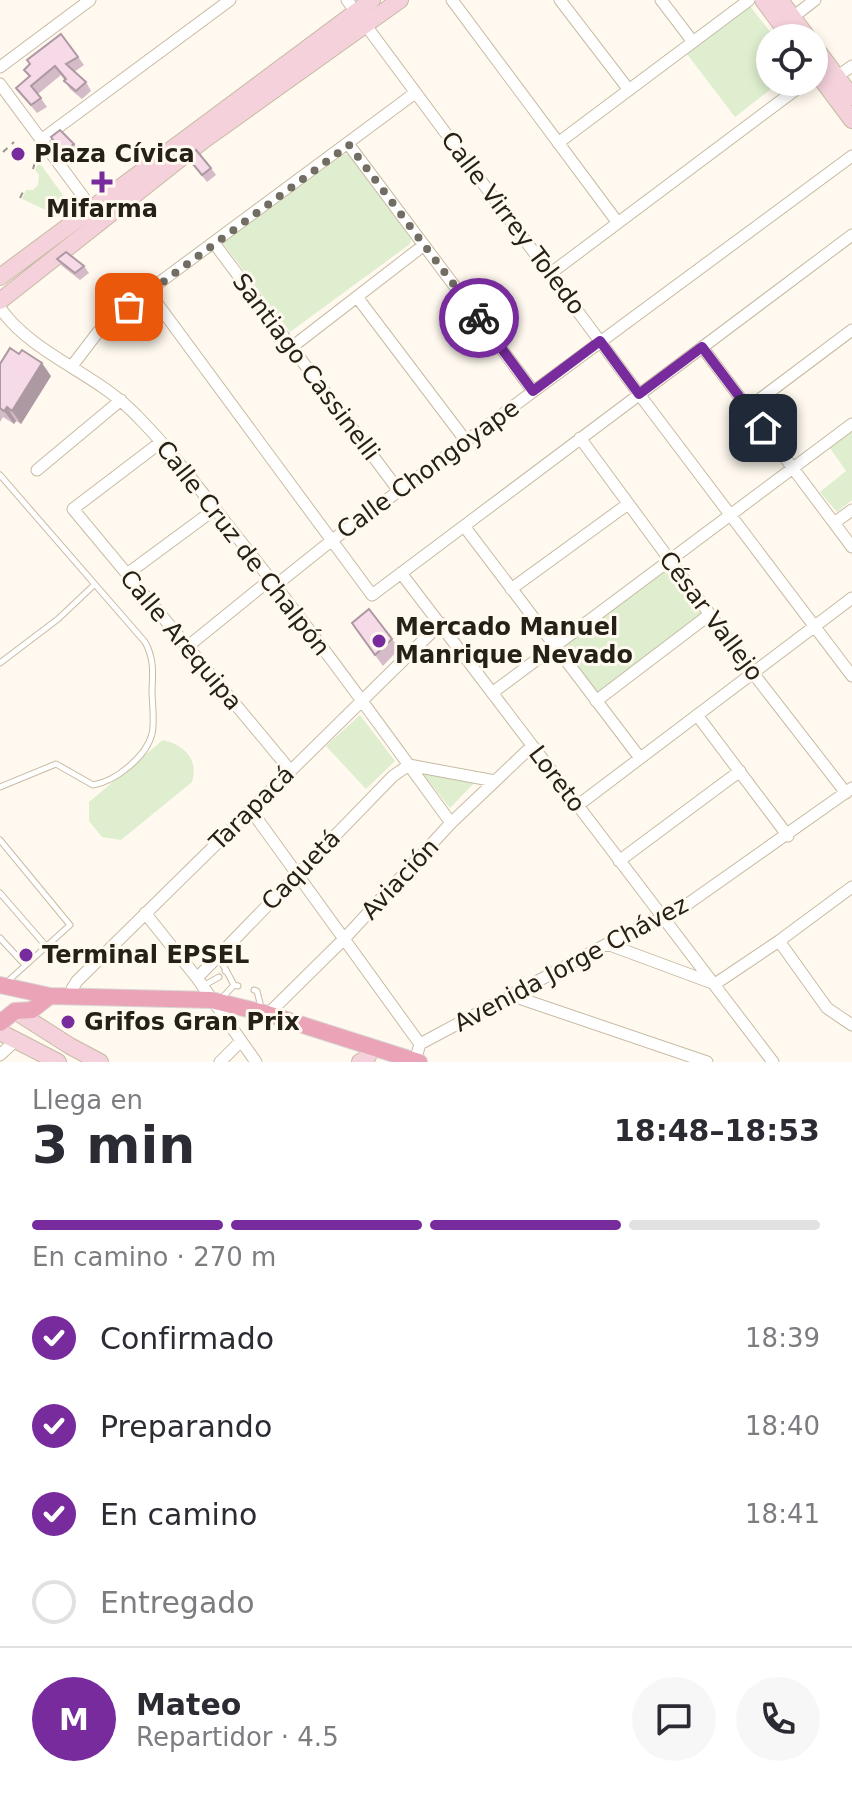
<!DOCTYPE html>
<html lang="es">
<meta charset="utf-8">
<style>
:root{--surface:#fff;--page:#f7f7f7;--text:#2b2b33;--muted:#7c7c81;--line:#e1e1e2;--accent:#772b9d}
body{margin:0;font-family:"DejaVu Sans",sans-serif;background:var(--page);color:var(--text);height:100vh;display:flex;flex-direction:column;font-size:30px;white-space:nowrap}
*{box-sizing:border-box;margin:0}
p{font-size:26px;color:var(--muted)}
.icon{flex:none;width:44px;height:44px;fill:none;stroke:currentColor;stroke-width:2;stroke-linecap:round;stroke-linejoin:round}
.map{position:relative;height:1062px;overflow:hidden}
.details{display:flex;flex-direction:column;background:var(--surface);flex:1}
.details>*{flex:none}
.buttons{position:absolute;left:756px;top:24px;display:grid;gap:16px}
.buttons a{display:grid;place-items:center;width:72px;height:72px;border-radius:50%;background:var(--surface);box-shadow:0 4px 12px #0003;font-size:40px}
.pin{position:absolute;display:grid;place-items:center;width:68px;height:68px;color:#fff;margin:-34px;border-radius:16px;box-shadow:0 4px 12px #0006}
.courier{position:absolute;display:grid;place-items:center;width:80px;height:80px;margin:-40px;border:6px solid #772b9d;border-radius:50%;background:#fff;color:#222;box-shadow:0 2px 10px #0007}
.head em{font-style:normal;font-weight:700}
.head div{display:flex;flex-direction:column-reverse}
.head{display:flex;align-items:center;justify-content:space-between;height:136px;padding:0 32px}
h1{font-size:52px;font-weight:700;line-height:60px}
.bar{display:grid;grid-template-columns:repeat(4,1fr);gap:12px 8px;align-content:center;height:96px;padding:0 32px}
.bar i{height:10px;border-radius:6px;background:var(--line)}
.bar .on{background:var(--accent)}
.bar p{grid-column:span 4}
.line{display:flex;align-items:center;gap:20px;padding:0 32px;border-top:2px solid var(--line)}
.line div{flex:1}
.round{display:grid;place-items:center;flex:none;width:84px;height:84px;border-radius:42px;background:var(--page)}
ol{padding:0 32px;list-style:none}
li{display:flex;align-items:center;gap:24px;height:88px}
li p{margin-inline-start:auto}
li .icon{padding:8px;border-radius:50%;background:var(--accent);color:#fff;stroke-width:4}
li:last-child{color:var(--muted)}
li i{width:44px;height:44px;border:4px solid var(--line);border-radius:50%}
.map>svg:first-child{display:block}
.green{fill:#deeece}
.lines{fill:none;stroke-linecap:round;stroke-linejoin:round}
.lane-casing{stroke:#c7bba3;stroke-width:7}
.street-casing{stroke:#c7bba3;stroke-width:13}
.secondary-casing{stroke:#c7bba3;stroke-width:18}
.primary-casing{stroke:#d8d7d5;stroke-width:18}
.path{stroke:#9a948a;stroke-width:2;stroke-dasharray:6 6;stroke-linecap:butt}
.lane{stroke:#fff;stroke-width:5}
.street{stroke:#fff;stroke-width:11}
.secondary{stroke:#f4d1db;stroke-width:16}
.primary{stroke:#eaa3b7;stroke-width:16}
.wall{fill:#d4bbc7}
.shaded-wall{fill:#ad99a2}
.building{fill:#f7dae7;stroke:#ad99a2;stroke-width:2}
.done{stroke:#726d63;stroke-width:8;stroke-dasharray:0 14.4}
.route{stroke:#772b9d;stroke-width:10}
.poi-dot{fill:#772b9d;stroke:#fff9ef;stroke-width:3}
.labels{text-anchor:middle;stroke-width:6;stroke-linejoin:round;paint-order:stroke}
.poi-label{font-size:24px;font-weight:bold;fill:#262118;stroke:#fff9ef;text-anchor:start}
.street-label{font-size:24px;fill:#262118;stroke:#fff9ef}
</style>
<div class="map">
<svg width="852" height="1062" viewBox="0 0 852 1062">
<rect width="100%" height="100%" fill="#fff9ef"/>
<!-- green -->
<path class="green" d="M750,6L775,38H770V82H780L735,117L687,54Z
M344,154H348L411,239L410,244L290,332L223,243Z
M39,162L70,205L57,215L22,199L26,190H33L38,185L39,175L35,170Z
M852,432V500L837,512L820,492L846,471L830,448Z
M670,568L705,616L598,697L561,648Z
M360,715L395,761L366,789L326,746Z
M163,740C184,745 199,759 192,782L121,840L102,837L89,821V802Z
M425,772L476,781L450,808L424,775Z"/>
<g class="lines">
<defs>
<path id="lane" d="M0,475L145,642C154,658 153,673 152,690C152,704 155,721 152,734C146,757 116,781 93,785L56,764L0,787
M0,663L58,619L94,585
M0,840L70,925L7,982
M0,893L46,946
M0,938L25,965
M219,959L226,970L225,971
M226,970L234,985
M203,986L219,977
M254,990L257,991L261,1007
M222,998L234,985L238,986"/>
<path id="street" d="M347,0L639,394L852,676
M452,0L618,223
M560,0L629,90
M661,0L693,42
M793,17L815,0
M0,67L90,0
M836,77L852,66
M0,84L96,214
M41,140L230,0
M558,143L749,0
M349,145L533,391
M214,243L399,491
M551,273L806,82
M148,291L372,595L852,235
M357,297L466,441
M0,308C34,356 97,373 137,416C171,450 200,490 230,528C307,624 379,724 451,823
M292,347L424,245
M702,347L852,547
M72,366L98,332L148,291L415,93
M748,408L852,330
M580,438L753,673L846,793
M161,442L73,509L290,770
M37,470L121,400
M834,523L852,510
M464,526L640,758
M401,573L773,1062
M127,574L215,509
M276,585L331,541L852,156
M511,589L628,504
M187,647L271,579
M492,693L852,424
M596,701L709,615
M697,715L788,836
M577,806L852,598
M250,809L420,1044
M619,861L740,771
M145,913L197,978L256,1062
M779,941L827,1008L852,1025
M607,944L715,984L779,941L852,887
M197,978L393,776L409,765L495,781
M510,995L707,1062
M71,997L72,989L77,981L441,623
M268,1014L344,939L451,823L532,746
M0,1055L14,1042
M415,1061L420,1044L607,944L682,908L852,788
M220,1062L241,1041"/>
<path id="secondary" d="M763,0L791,38
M780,0L808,38
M814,46L852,97
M814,69L852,120
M0,277L372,0
M0,301L204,140L400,0
M15,1011L70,1046L100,1062
M0,1032L58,1062
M360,1062L367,1058L372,1048"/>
<path id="primary" d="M0,985L50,996L211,1000L268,1014L419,1062
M15,1011L32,1010L50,996
M0,1023L15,1011"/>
</defs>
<!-- lane casing -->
<use href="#lane" class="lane-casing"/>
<!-- street casing -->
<use href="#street" class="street-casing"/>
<!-- secondary casing -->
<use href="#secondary" class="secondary-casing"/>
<!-- primary casing -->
<use href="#primary" class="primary-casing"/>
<!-- path -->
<path class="path" d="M3,152L14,142
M33,169L35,162
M20,198L24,190"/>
<!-- lane -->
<use href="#lane" class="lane"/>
<!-- street -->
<use href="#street" class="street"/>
<!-- secondary -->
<use href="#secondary" class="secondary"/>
<!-- primary -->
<use href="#primary" class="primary"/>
</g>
<!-- wall -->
<path class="wall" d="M61,34L84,65L74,72L86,82L91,91L82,99L70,89L61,75L38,94L47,107L37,113L16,88L29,77L24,70Z
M51,137L74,144L79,151L67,159Z
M187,157L211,168L216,175L207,182Z
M57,259L84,266L89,273L80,280L62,266Z
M0,364L51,376L21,424L16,421L14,424L3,417L0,422Z
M352,623L392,639L399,649L383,666Z"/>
<!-- shaded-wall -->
<path class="shaded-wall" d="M42,363L51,376L21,424L12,411Z
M7,407L16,421L14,424L4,411Z"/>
<!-- building -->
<path class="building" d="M61,34L78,57L66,64L86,82L76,91L64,81L66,79L55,66L31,86L41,98L31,105L16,88L30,76L24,70L30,64L27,60Z
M60,130L74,144L62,152L51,137Z
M196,150L211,168L202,175L187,157Z
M66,252L84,266L75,273L57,259Z
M10,348L19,354L22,350L42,363L12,411L7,407L4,411L0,408V364Z
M369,609L392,639L375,655L352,623Z"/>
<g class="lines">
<!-- done -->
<path class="done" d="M129,307L349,145L479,318"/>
<!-- route -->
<path class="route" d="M479,318L533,391L600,341L639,394L702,347L763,428"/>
</g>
<!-- markers -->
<g class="poi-dot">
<circle cx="18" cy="154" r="8"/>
<path d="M98 170h8v8h8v8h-8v8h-8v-8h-8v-8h8z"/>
<circle cx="379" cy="641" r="8"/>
<circle cx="26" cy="955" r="8"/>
<circle cx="68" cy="1022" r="8"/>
</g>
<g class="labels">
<!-- poi labels -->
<g class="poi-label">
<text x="34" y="162">Plaza Cívica</text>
<text x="102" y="217" text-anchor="middle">Mifarma</text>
<text x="395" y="635">Mercado Manuel<tspan x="395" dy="28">Manrique Nevado</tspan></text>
<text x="42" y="963">Terminal EPSEL</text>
<text x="84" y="1030">Grifos Gran Prix</text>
</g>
<!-- street labels -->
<g class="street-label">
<text transform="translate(513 223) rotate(53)" y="8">Calle Virrey Toledo</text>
<text transform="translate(306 367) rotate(53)" y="8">Santiago Cassinelli</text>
<text transform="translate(428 469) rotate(-36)" y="8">Calle Chongoyape</text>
<text transform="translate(243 548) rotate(52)" y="8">Calle Cruz de Chalpón</text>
<text transform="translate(711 616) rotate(53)" y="8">César Vallejo</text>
<text transform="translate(181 640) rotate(50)" y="8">Calle Arequipa</text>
<text transform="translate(557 779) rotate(53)" y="8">Loreto</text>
<text transform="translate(252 808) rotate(-45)" y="8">Tarapacá</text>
<text transform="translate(301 870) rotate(-46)" y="8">Caquetá</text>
<text transform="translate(400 879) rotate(-47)" y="8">Aviación</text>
<text transform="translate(571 964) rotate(-28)" y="8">Avenida Jorge Chávez</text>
</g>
</g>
</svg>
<div class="buttons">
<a><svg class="icon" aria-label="locate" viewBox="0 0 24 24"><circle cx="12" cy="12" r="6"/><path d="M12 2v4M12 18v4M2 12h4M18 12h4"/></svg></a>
</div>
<div class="pin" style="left:129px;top:307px;background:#ea580c"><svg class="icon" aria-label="bag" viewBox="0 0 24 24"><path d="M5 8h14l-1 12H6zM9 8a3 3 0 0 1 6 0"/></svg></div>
<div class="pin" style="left:763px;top:428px;background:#1f2937"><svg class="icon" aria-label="home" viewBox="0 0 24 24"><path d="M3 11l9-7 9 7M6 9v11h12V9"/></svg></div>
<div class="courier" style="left:479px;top:318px"><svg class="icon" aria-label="bike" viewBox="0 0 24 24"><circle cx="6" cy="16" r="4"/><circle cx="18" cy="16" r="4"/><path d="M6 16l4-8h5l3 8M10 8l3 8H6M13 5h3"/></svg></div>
</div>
<section class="details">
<div class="head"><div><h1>3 min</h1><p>Llega en</p></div><em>18:48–18:53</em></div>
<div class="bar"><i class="on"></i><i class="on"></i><i class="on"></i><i></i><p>En camino · 270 m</p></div>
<ol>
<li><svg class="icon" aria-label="check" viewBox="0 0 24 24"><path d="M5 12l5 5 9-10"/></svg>Confirmado<p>18:39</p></li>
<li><svg class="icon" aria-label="check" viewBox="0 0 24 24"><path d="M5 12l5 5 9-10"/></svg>Preparando<p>18:40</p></li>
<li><svg class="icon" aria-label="check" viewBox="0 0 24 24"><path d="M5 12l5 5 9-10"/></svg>En camino<p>18:41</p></li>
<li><i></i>Entregado</li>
</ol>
<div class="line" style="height:144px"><b class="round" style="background:var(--accent);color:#fff">M</b><div><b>Mateo</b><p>Repartidor · 4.5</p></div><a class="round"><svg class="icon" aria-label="chat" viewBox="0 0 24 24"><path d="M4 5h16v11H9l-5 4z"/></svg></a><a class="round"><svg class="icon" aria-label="phone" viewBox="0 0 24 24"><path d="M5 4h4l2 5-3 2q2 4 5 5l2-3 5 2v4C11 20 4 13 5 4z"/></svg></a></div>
</section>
